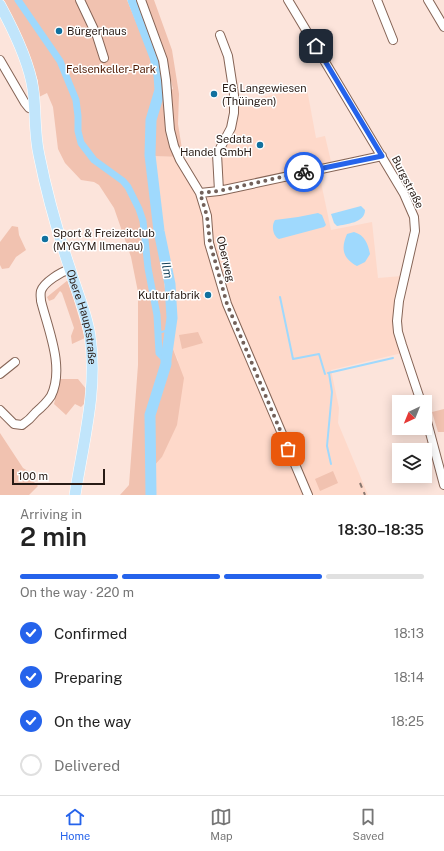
<!DOCTYPE html>
<meta charset="utf-8">
<style>
:root{--surface:#fff;--page:#f6f6f6;--text:#222;--muted:#767676;--line:#e0e0e0;--accent:#2563eb}
body{margin:0;font-family:"Public Sans",sans-serif;background:var(--page);color:var(--text);height:100vh;display:flex;flex-direction:column;font-size:15px;white-space:nowrap}
*{box-sizing:border-box;margin:0}
p{font-size:13px;color:var(--muted)}
.icon{flex:none;width:22px;height:22px;fill:none;stroke:currentColor;stroke-width:2;stroke-linecap:round;stroke-linejoin:round}
.map{position:relative;height:495px;overflow:hidden}
.side{display:flex;flex-direction:column;background:var(--surface);flex:1}
.side>*{flex:none}
.needle{width:26px;rotate:223deg}
.tools{position:absolute;left:392px;top:395px;display:grid;gap:8px}
.tools a{display:grid;place-items:center;width:40px;height:40px;border-radius:0px;background:var(--surface);box-shadow:0 2px 10px #0003;font-size:20px}
.scale{position:absolute;left:12px;bottom:10px;width:93px;box-sizing:border-box;padding-left:4px;border:2px solid #281b15;border-top:0;font-size:11px;line-height:14px;white-space:nowrap;color:#281b15;-webkit-text-stroke:3px #fff;paint-order:stroke}
.pin{position:absolute;display:grid;place-items:center;width:34px;height:34px;color:#fff;margin:-17px;border-radius:8px;box-shadow:0 2px 6px #0006}
.courier{position:absolute;display:grid;place-items:center;width:40px;height:40px;margin:-20px;border:3px solid #2563eb;border-radius:50%;background:#fff;color:#222;box-shadow:0 1px 5px #0007}
.summary em{font-style:normal;font-weight:600}
.summary div{display:flex;flex-direction:column-reverse}
.summary{display:flex;align-items:center;justify-content:space-between;height:68px;padding:0 20px}
h1{font-size:26px;font-weight:600;line-height:30px}
.bar{display:grid;grid-template-columns:repeat(4,1fr);gap:6px 4px;align-content:center;height:48px;padding:0 20px}
.bar i{height:5px;border-radius:3px;background:var(--line)}
.bar .active{background:var(--accent)}
.bar p{grid-column:span 4}
ol{padding:0 20px;list-style:none}
li{display:flex;align-items:center;gap:12px;height:44px}
li p{margin-inline-start:auto}
li .icon{padding:4px;border-radius:50%;background:var(--accent);color:#fff;stroke-width:4}
li:last-child{color:var(--muted)}
li i{width:22px;height:22px;border:2px solid var(--line);border-radius:50%}
.tab-bar{display:flex;justify-content:space-around;align-items:center;height:56px;border-top:1px solid var(--line);background:var(--surface);font-size:11px;color:var(--muted)}
.tab-bar a{display:grid;justify-items:center;gap:2px}
.tab-bar .active{color:var(--accent)}
.map>svg:first-child{display:block}
.built{fill:#fed9ca}
.green{fill:#f1c2b0}
.water{fill:#9fd9fd}
.lines{fill:none;stroke-linecap:round;stroke-linejoin:round}
.stream{stroke:#9fd9fd;stroke-width:2}
.canal{stroke:#9fd9fd;stroke-width:7}
.river{stroke:#9fd9fd;stroke-width:11}
.minor-casing{stroke:#856456;stroke-width:10}
.major-casing{stroke:#fff;stroke-width:12}
.minor{stroke:#fff;stroke-width:8}
.major{stroke:#c1e5fb;stroke-width:11}
.rail{stroke:#89776f;stroke-width:2;stroke-dasharray:5 5;stroke-linecap:butt}
.done{stroke:#72615a;stroke-width:4;stroke-dasharray:0 7.2}
.route{stroke:#2563eb;stroke-width:5}
.poi-dot{fill:#10719f;stroke:#fff;stroke-width:1.5}
.labels{text-anchor:middle;stroke-width:3;stroke-linejoin:round;paint-order:stroke}
.poi-label{font-size:11px;fill:#281b15;stroke:#fff;text-anchor:start}
.park-label{font-size:11px;fill:#501b03;stroke:#fff}
.street-label{font-size:11px;fill:#281b15;stroke:#fff}
.water-label{font-size:12px;font-style:italic;fill:#113f57;stroke:#fff}
</style>
<div class="map">
<svg width="444" height="495" viewBox="0 0 444 495">
<rect width="100%" height="100%" fill="#fce4db"/>
<!-- built -->
<path class="built" d="M302,89H307L316,138L325,136L333,170L319,173L331,230L372,222L378,278L402,276L397,299L402,353L331,370L339,408L338,423L368,495H154L153,467L162,457L178,360L173,349L156,221L153,156L180,157L198,196H222V185L219,153L236,102Z"/>
<!-- green -->
<path class="green" d="M3,0H127L151,58L163,95L173,89L165,56L145,0H154L172,50L179,94L178,124L182,149L180,157L153,156L156,221L173,349L184,378L177,425L162,457L153,467L154,495H120L129,485L138,365V292L131,257L114,208L99,185L94,182L81,180L65,163L58,149L53,107L47,93L37,98L38,81L27,51Z
M12,226L18,227L19,235L26,250L16,257L9,268L2,269L0,265V242Z
M68,280L85,338L72,344L71,336L74,328L62,293L60,291L54,299L49,301L47,297Z
M198,332L203,343L182,349L179,335Z
M60,379H78L87,390L84,404L81,407L75,404L66,415L54,404Z
M444,409V432H438L432,412Z
M0,433L23,468L33,474L29,477L38,486L29,495H0Z
M333,471L338,483L320,491L315,479Z"/>
<!-- water -->
<path class="water" d="M361,206L365,210C365,223 346,224 337,226L334,223L331,214Z
M318,213L322,215L326,225L324,227L279,239C273,236 271,226 275,220L298,217Z
M354,232C365,235 368,244 370,254L365,262L357,266C342,258 341,248 347,234Z"/>
<g class="lines">
<!-- stream -->
<path class="stream" d="M280,297L293,359L319,354L325,374
M158,333L169,330
M328,373L393,358
M329,373L332,392L327,446L331,464"/>
<!-- canal -->
<path class="canal" d="M18,0L60,61L76,100L78,116V131L81,143L94,160L123,181L128,187L139,209L143,221L148,268L157,315L159,353L166,360"/>
<!-- river -->
<path class="river" d="M133,0L155,57L159,75L160,90L151,120L150,155L159,231L170,284L172,318L166,360V364L150,415L151,495"/>
<defs>
<path id="minor" d="M80,0L97,36L104,58
M141,0L163,60L166,80L170,130L174,146L180,160L200,193L207,216L209,243L227,304L308,495
M288,0L404,194L414,217L415,231L399,301L397,321L398,332L402,345L421,402
M377,0L393,40
M428,0L444,27
M0,60L25,103L29,108L35,110
M219,191L217,154L231,128L234,113V95L228,56L220,35
M200,193L219,191L382,156
M0,374L15,362
M0,410L14,424L22,425C28,421 32,417 36,412C42,407 47,402 51,396C65,368 48,329 41,301C41,298 40,295 41,291C44,282 61,272 70,269
M425,414L444,485"/>
<g id="major">
<path id="s1" d="M0,5C13,29 29,61 33,89C36,111 34,133 39,155C47,195 58,234 71,272C77,293 87,314 90,336C98,389 83,443 75,495"/>
</g>
</defs>
<!-- minor casing -->
<use href="#minor" class="minor-casing"/>
<!-- major casing -->
<use href="#major" class="major-casing"/>
<!-- minor -->
<use href="#minor" class="minor"/>
<!-- major -->
<use href="#major" class="major"/>
<!-- rail -->
<path class="rail" d="M360,483L365,495"/>
</g>
<g class="lines">
<!-- done -->
<path class="done" d="M288,449L227,304L210,243L207,216L200,193L219,191L304,172"/>
<!-- route -->
<path class="route" d="M304,172L382,156L316,46"/>
</g>
<!-- markers -->
<g class="poi-dot">
<circle cx="59" cy="31" r="4"/>
<circle cx="214" cy="94" r="4"/>
<circle cx="260" cy="145" r="4"/>
<circle cx="45" cy="239" r="4"/>
<circle cx="208" cy="295" r="4"/>
</g>
<g class="labels">
<!-- poi labels -->
<g class="poi-label">
<text x="67" y="35">Bürgerhaus</text>
<text x="222" y="92">EG Langewiesen<tspan x="222" dy="13">(Thüingen)</tspan></text>
<text x="252" y="143" text-anchor="end">Sedata<tspan x="252" dy="13">Handel GmbH</tspan></text>
<text x="53" y="237">Sport &amp; Freizeitclub<tspan x="53" dy="13">(MYGYM Ilmenau)</tspan></text>
<text x="200" y="299" text-anchor="end">Kulturfabrik</text>
</g>
<!-- park labels -->
<g class="park-label">
<text x="111" y="73">Felsenkeller-Park</text>
</g>
<!-- street labels -->
<g class="street-label">
<text transform="translate(408 182) rotate(63)" y="4">Burgstraße</text>
<text transform="translate(226 259) rotate(76)" y="4">Oberweg</text>
<text dy="4" stroke="none"><textPath href="#s1" startOffset="325">Obere Hauptstraße</textPath></text>
</g>
<!-- water labels -->
<g class="water-label">
<text transform="translate(167 270) rotate(79)" y="4">Ilm</text>
</g>
</g>
</svg>
<div class="tools">
<a><svg class="needle" viewBox="-14 -14 28 28"><path d="M0-13l5 13h-10z" fill="#e53935"/><path d="M0 13l5-13h-10z" fill="#767676"/></svg></a>
<a><svg class="icon" aria-label="layers" viewBox="0 0 24 24"><path d="M12 4l9 5-9 5-9-5zM3 14l9 5 9-5"/></svg></a>
</div>
<div class="scale">100 m</div>
<div class="pin" style="left:288px;top:449px;background:#ea580c"><svg class="icon" aria-label="bag" viewBox="0 0 24 24"><path d="M5 8h14l-1 12H6zM9 8a3 3 0 0 1 6 0"/></svg></div>
<div class="pin" style="left:316px;top:46px;background:#1f2937"><svg class="icon" aria-label="home" viewBox="0 0 24 24"><path d="M3 11l9-7 9 7M6 9v11h12V9"/></svg></div>
<div class="courier" style="left:304px;top:172px"><svg class="icon" aria-label="bike" viewBox="0 0 24 24"><circle cx="6" cy="16" r="4"/><circle cx="18" cy="16" r="4"/><path d="M6 16l4-8h5l3 8M10 8l3 8H6M13 5h3"/></svg></div>
</div>
<section class="side">
<div class="summary"><div><h1>2 min</h1><p>Arriving in</p></div><em>18:30–18:35</em></div>
<div class="bar"><i class="active"></i><i class="active"></i><i class="active"></i><i></i><p>On the way · 220 m</p></div>
<ol>
<li><svg class="icon" aria-label="check" viewBox="0 0 24 24"><path d="M5 12l5 5 9-10"/></svg>Confirmed<p>18:13</p></li>
<li><svg class="icon" aria-label="check" viewBox="0 0 24 24"><path d="M5 12l5 5 9-10"/></svg>Preparing<p>18:14</p></li>
<li><svg class="icon" aria-label="check" viewBox="0 0 24 24"><path d="M5 12l5 5 9-10"/></svg>On the way<p>18:25</p></li>
<li><i></i>Delivered</li>
</ol>
</section>
<nav class="tab-bar">
<a class="active"><svg class="icon" aria-label="home" viewBox="0 0 24 24"><path d="M3 11l9-7 9 7M6 9v11h12V9"/></svg>Home</a>
<a><svg class="icon" aria-label="map" viewBox="0 0 24 24"><path d="M3 6l6-2 6 2 6-2v14l-6 2-6-2-6 2zM9 4v14M15 6v14"/></svg>Map</a>
<a><svg class="icon" aria-label="saved" viewBox="0 0 24 24"><path d="M7 4h10v16l-5-4-5 4z"/></svg>Saved</a>
</nav>
